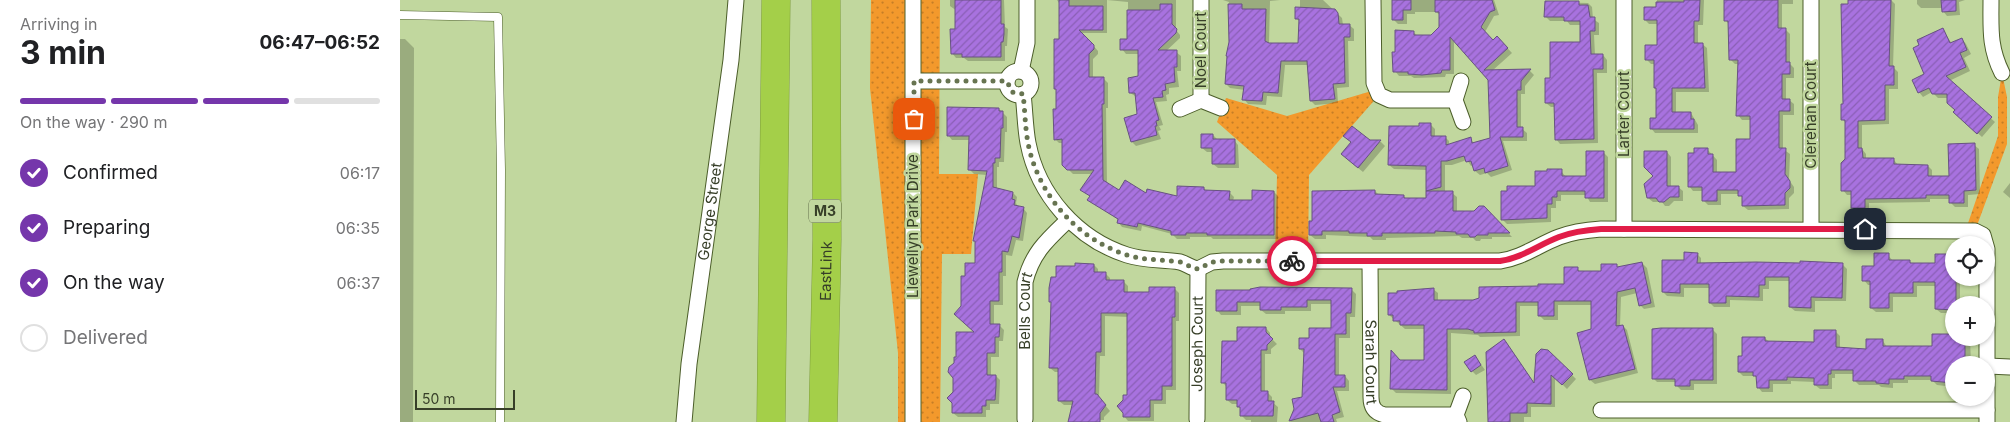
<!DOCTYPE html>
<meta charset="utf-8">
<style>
:root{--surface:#fff;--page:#f2f2f2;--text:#202124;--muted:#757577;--line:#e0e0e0;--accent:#7536ab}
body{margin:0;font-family:Inter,sans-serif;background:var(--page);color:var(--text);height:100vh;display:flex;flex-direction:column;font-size:19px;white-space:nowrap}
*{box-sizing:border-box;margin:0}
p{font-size:16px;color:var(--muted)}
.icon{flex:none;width:28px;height:28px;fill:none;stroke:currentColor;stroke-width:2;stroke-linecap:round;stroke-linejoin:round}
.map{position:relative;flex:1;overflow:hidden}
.panel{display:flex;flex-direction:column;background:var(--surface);width:400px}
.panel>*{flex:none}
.controls{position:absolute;left:1545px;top:236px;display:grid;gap:10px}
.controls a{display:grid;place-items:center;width:50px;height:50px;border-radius:50%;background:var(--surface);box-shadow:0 1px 4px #0004;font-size:25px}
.scale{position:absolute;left:15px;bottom:12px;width:100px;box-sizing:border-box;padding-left:5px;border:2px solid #373f28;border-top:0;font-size:14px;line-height:18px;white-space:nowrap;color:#373f28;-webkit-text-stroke:4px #c1d79e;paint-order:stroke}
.pin{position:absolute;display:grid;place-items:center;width:42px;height:42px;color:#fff;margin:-21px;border-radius:10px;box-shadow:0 2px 8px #0006}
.courier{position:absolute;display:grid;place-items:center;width:50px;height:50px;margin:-25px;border:4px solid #e11d48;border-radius:50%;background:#fff;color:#222;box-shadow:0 1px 6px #0007}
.overview em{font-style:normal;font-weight:700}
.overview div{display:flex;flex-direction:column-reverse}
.overview{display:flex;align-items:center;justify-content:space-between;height:85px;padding:0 20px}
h1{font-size:32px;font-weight:700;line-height:38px}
.bar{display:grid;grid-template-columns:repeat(4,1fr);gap:8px 5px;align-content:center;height:60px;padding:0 20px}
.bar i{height:6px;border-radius:4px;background:var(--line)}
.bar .selected{background:var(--accent)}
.bar p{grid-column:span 4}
ol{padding:0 20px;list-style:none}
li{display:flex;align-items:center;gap:15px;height:55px}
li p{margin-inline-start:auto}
li .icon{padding:5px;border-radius:50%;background:var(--accent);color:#fff;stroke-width:4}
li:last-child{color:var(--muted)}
li i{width:28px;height:28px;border:2px solid var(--line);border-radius:50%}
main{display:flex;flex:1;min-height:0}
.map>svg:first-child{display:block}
.park{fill:url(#park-dots)}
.shadow{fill:#0003}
.building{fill:url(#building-hatch);stroke:#685282}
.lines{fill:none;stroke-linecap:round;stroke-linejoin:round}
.service-casing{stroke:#4c5e2a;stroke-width:9}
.minor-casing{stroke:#4c5e2a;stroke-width:17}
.motorway-casing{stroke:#7e9d3d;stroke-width:29}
.service{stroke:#fff;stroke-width:8}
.minor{stroke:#fff;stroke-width:15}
.motorway{stroke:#a4cf49;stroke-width:28}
.done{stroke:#677451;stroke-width:5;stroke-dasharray:0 9}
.route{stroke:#e11d48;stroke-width:6}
.labels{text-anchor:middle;stroke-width:5;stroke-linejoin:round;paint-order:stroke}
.shield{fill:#c1d79e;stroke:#606d4b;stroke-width:1}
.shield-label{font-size:14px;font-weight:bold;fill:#373f28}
.street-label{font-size:15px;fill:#373f28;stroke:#c1d79e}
</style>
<main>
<section class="panel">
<div class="overview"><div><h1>3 min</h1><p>Arriving in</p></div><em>06:47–06:52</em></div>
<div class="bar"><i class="selected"></i><i class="selected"></i><i class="selected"></i><i></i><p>On the way · 290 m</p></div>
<ol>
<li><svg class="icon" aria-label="check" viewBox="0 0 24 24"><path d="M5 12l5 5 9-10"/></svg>Confirmed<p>06:17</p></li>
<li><svg class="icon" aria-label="check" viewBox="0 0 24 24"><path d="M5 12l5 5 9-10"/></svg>Preparing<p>06:35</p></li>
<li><svg class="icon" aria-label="check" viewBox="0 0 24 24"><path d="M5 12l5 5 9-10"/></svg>On the way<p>06:37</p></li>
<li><i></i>Delivered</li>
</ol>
</section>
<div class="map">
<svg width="1610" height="422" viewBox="0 0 1610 422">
<defs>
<pattern id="park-dots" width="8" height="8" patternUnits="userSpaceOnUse" patternTransform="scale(1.25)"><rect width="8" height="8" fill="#f3992c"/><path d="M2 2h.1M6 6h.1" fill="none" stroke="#c67e26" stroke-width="1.8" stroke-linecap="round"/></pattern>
<pattern id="building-hatch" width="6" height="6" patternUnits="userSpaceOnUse" patternTransform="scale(1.25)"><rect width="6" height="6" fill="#a872df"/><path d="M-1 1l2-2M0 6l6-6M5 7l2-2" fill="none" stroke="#8a5fb5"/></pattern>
</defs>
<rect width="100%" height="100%" fill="#c1d79e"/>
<!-- park -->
<path class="park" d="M471,0H540L539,174H578L571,254H542L540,422H498V353L470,88Z
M1602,73L1607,97V144L1575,231L1566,229L1598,136V97Z
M975,90L979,95L909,175L908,261H875L877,175L817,122L826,98L887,116Z"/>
<!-- shadow -->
<path class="shadow" d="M550,0H604L605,27L608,29L607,46H605V61H568L564,58H556L552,53L557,30V11L550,6Z
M657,0H776V30L780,35V38L765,52H776L781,56V71H777L779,87L769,88V94L766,95L767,101L756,102L763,125L759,126L761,130L758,131L761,139L736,146L732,142L739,115L737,97L730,93L740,78V54H726L722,49L728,40V2L707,0V33H682L698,51V54L693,59V78L704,79L708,83V108H706L707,184L720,192L778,197L804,188L807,192H829L834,197L833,201H853L874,192L878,196V239H813L811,237H790V239H777L772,234L742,226L741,231L722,227L718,222L719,220L689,200L691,197L682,190L693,174H673L663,164V143H659L655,139L658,110V91L655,89L661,40V6Z
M823,0H880L870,1L869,44H899L900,22L897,19L900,8V0H923L942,18L943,25H949L954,29V41H948L949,87L937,88L938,103L915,105L911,101L908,65H885L882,97L867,96L866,105L848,104L844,99L845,90L830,88L826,84L830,42L829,2Z
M993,0H1094L1099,15L1094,16L1085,32L1093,41L1097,37L1112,53L1092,71H1130L1134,75L1125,86V94H1121V128L1127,133V141H1103L1112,170L1091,177L1087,173L1080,175L1075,171L1074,165L1071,166L1067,160L1052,165H1045V193H1052L1057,197V213H1074L1084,207L1112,237H1092V239H1081L1080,241H1076L1073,238H1062L1059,236L986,238V240H973L970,237L926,235V239H915L910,235L975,191L979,195L1003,196L1007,199H1027L1029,193L1027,191V170L994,169L989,165L1020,128L1030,124L1035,129V137H1045L1049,141V145L1070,139L1075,144L1091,139L1090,80L1054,40V74H1046L1045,77L1014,78L1011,76H999L995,71L996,53L1013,32L1018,36H1031L1041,27V16L1036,12H1015V14H1007V24H998L993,19Z
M1257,0H1304L1303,25H1298V44H1302L1307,48L1309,92H1276V113H1291L1298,125V133H1255L1251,128L1258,119L1257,90L1255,88V64H1251L1247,60L1259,47V24H1249L1245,20L1257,8Z
M1326,0H1393V4H1382V30H1386L1390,34V64L1394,68V78H1386V100H1389L1394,104V115H1383V149L1390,154L1389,180L1394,187V193L1389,198V209L1348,210L1343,206V199L1340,194H1321V205H1308L1304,201V191H1293L1289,186L1307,149L1317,160V173H1337L1351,140V120H1342L1338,115L1339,64H1335L1330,59L1329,24L1325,20Z
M1450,0H1491L1495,4L1493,67L1498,72V89H1489V124L1462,125V149L1466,154V160H1494L1498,165L1528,166L1532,170V178H1550L1574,145L1579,149L1580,194L1568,195V207H1555L1550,202V199H1530V202L1469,203V212H1457L1452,207V195H1447L1443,190L1446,159V123L1443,120Z
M1517,0H1565L1559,2L1560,15L1547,16L1543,11V8H1521L1517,4Z
M1146,2L1188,3L1192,7L1193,19L1199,23V35H1194L1195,55H1203L1207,60V73H1197L1198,143L1160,144L1156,139V107H1151L1146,103L1152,79L1181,43L1182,25H1170L1167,21H1150L1146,17Z
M1543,30L1552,44L1562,39L1566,44L1571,54L1564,58L1570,71L1549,81L1595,122L1582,137L1559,116L1548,98H1538L1532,92L1523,97L1519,92Z
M0,39H5L14,48L13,422H0Z
M599,109L607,117V132H605L604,162H599V167H597V189L613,193L617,197L616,203L618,207L623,208L627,213L623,241L616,240L612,256L606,255V276H603V305H594V325H599L604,330L603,341H599V357H591V376H596L600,380L599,404H590V410H586V417H558L553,413L555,363L577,334L562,306L566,277L576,265V242L587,175L574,174L570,170V140H552L548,135Z
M813,135L818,140H834L838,145L839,168H818L813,164V152H807L802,148Z
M970,142H981L985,146L963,172L947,159Z
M1203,152L1208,157V202H1190L1186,195H1161V201H1156V208H1151V222L1107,224L1102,219L1136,188L1148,173L1161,171L1166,177H1187Z
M1267,152L1271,157V187H1278L1283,191V201H1274L1269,206H1265L1262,202H1253L1248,198L1255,176Z
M1610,183V198L1603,192Z
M1297,254L1301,258V264H1442L1447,269L1446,301H1415V312L1395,311L1390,307V281H1369V289H1363V301L1330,300V307H1314L1310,303V288H1284V297L1267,296L1263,292L1285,261Z
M1488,255L1493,261L1510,262L1513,264H1536L1547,256L1552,260L1554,278H1560V305H1554V313H1541L1536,309V286H1517V297H1493V312H1476L1471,308V285H1468L1464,280Z
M1242,263L1247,268L1255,307L1244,309L1240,305L1237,293L1221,297L1220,326H1223L1227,330L1238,373L1195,384L1190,380L1179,334L1192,330V305H1158V320H1144L1139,315V306H1120V336L1080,337L1078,335L1051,333V394L996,393L991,388L1000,361L1025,362L1026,329H1005L989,315L1033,289L1038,293V301H1073L1165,285L1177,269L1181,272H1202L1216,266L1218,268Z
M694,265L698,269V273H705L710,278V281H723L728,286V293H750L774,288L779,293V321H776V390H766V404H754V421H728L724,416L728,396L729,317L705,316V356H700L699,398L710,411L704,417V420H675L673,405H664L659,401V372H655L650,368L652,303L651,302L657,278L676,267Z
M951,289L956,294L955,317H950V338H939V376H945L949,381V391H937L944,417L936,419L937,422H890L903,398L905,354L900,349L910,340L932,330V304H911V311H885V314H866L861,310V306H841V315H821L817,310V291Z
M1551,326H1554V338H1570L1571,365H1554V387L1537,385L1532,380H1508V383H1493V388L1481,387L1479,385H1459L1454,380V374H1435V378H1432V389H1420L1415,385V382L1391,381V384H1373V392H1362L1358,387V379L1355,376H1343L1339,372L1344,358L1365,338L1369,342L1415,343L1435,331L1440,336V349L1467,350L1483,341L1487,347H1533L1551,336Z
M866,328L870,333V337L877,344L871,349V354H865V393H868L872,397V402L878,407L877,422H851V420H846L841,415V410L838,404H832L827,400V387L822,382L839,343Z
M1312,329L1317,334V384H1294V390H1281L1277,386V382H1257L1253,378Z
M1104,341L1135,385L1148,351L1176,379L1167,389L1155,377V407H1131V417H1124V422H1090L1089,405L1087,403V352Z
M1075,356L1085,370L1076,375L1072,371Z"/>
<!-- building -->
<path class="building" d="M555,0H601V24H604V34L603,42H601V57H562V54H551L550,29H555Z
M659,0H669V6H703V30H679L694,45V49L689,54V77H704V104H702L703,180L719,190L725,180L746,193L747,189L777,196V186L804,187V190L830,191L829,200H852V190L874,191V235H807V233H786V235H771V231L738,223L737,227L717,223L718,219L687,200L690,196L680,190L694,170H667L662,165V139L654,140L653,109H656V89H654V39H659Z
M992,0H1011V10H1003V20H992Z
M1035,0H1092L1095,10L1090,12L1081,27L1093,40L1097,36L1108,48L1084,70L1131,69L1121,81V90H1117V127H1123V137H1100L1108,166L1085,173L1084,168L1074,171L1071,161L1066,162L1064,156L1047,161H1041V187L1026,191V166L988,165L989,126H1019V123H1031V136H1046V145L1071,137L1072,143L1090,138L1088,80L1050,37V70H1042L1041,73L1022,75L1008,74V72H993L992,52H995V30L1014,31V35H1031L1039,27V12H1035Z
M1284,0H1300L1299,21H1294V43H1303L1305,88H1272V112H1291V119H1294V129H1250V118H1256V88H1254V60H1245V45H1257V20H1244V7H1256V2H1284Z
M1324,0H1378V28H1386V62H1390V74H1382V99H1390V111H1379V148H1386L1385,174L1390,181V188L1385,193V205L1342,206V196H1338V190H1317V201H1302V187H1288V153H1294V148H1308V154H1313V172H1336V139H1350V116H1336L1338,60H1329L1328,21H1324Z
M1448,0H1491L1489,66H1494V85H1485V120L1458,121V148H1462L1463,158H1494V164L1528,165V176H1549L1548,144L1575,143L1576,190L1564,191V203H1549V195H1526V198L1465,199V208H1451V191H1441V163L1445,159V120H1441V104H1443L1441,4H1448Z
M1541,0H1556V11L1542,12Z
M1145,1H1179V5H1188L1190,17H1195V31H1190L1191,54H1203V69H1193L1194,139L1155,140L1154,103H1145V78H1150V42H1180V21H1164V17H1144Z
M760,4H772V24L777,29L776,33L758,50H777V67H774L775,82L765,84L766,90L762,91L763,97L753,98L759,120L756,121L757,126H755L757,135L731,142L724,118L737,114L735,93H729L728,78L738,76V50H720V39H727V10H760Z
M828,4H842V9H866L865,41L869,43H898L899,19H895V7L935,9L938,13L939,24H950V37H944L945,83L933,84L935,99L910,101L907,61H881L878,93L863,92L862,101L842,100L844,86L825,84L827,56H826L829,42Z
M1543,28L1550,43L1562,38L1567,50L1560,53L1566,67L1546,76L1592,117L1577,134L1553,112L1555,110L1547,103V94H1532L1529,88L1518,93L1512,80L1524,74L1513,48L1519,45L1517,40Z
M547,107L599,108V111H603V128H601L600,158H595V163H593V187L613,192L612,199L615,200L614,205L624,207L619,238L612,236L608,252L602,251V272H599V301H590V324H600L599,337H595V353H587V375H596V386L595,400H586V406H582V413H552V403L547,398L553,392V378L548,372L549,367L554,363V357H556V332H574L554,314L561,306V276H565V263H575V241H573L587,171L568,170L569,136H547Z
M952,126L970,140H981L958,168L941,154L951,142L943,136Z
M801,134H813V139H835V164H812V148H801Z
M1186,151H1204V198H1185V191H1157V197H1152V204H1147V218L1101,220V191H1107V186H1135V171H1147V169H1162V176H1186Z
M1244,151H1267V186H1279V197H1270L1264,202H1259L1256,198H1247L1244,184L1253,176L1244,167Z
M975,190V194L1004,195V198H1026V191H1053V211H1074L1079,206H1084L1110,233H1088V235H1077L1075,237H1070L1068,234H1056V232L1035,231V233H982V236H967V233H949V231H922V235H909V221H912V191Z
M1284,252L1298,253L1297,263L1356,262L1400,263V261L1443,263L1442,298L1411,297V308L1389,307V277H1365V285H1359V297L1326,296V303H1309V284H1280V293L1262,292V260H1284Z
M1474,253H1489V260H1510V263H1535V254H1548V265H1550V269H1554V278H1556V305H1554V310L1535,309V282H1513V293H1489V308H1470V281H1462V266H1474Z
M1242,262L1251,303L1239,306L1235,288L1217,292L1216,326L1223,325L1235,369L1189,380L1177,333L1191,329V301H1154V316H1138V302H1116V332L1074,333V331L1068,329H1047V390L990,389L991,350L1000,360H1024V325H1000V321H993V315H988V293H997V291L1034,288V300H1073L1079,298V287L1138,286V284H1164V267H1178V271H1201V264H1217V267Z
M675,263L694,264V272H706V280H724V292H749V287H775V317H772V386H762V400H750V417H723V413L717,406L723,400V395H727V313H701V352H696L695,394H697L706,405L700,413V422H668L673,401H658V368H649L651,302H649V288L651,277H656V266H675Z
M860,287L952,288L951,313H946V334H935V375H945V387H933L940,412L932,415L934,422H921L918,413L889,421L894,409L892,399L902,397L904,349H899V338H909V328H931V300H907V307H881V310H860V302H837V311H816V290H850V289Z
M837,327H866V332L873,339L867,345V350H861V391H868V401H874L873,416H840V407H837V400H826V383H821L822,341H837Z
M1261,328H1313V380H1290V386H1275V379H1252V329Z
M1414,330H1436V347L1466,349V339H1483V346H1532V334H1554V338H1565V365H1554V383L1531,381V376H1504V379H1489V384L1476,383V381H1453V370H1431V374H1428V385H1414V378L1387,377V380H1369V388H1357L1356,376H1353V372H1338V356H1342V337H1365V341L1414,342Z
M1104,339L1134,383L1136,354L1141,349L1148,350L1173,374L1162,385L1151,375V404L1127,403V413H1110V422H1088L1086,352Z
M1075,355L1081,365L1071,372L1064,362Z"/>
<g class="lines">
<defs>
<path id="service" d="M0,15L98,17L101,170L100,422"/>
<g id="minor">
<path d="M801,0V100"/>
<path d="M973,0L974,83L979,95L990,100H1055"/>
<path d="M1224,0V229"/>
<path d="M1411,0V229"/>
<path d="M1591,0C1591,28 1589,47 1602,73"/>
<path d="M621,71L627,43V0"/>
<circle cx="619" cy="83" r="12"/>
<path d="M514,81H607"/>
<path d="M1061,81L1055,100L1063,122"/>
<path d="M623,94C625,110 625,127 628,143C638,195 677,239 727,255C745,261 762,259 780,262C787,264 791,268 798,269L812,262L823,261H1100C1122,258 1138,245 1159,237C1172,232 1187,230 1201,229L1575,231L1583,235L1587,249V422"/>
<path d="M780,109L801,100L821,108"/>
<path id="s1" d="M970,262L971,397C971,407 975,413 985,415H1056"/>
<path d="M1588,366L1610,367"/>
<path d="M1201,410H1587"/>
<path id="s2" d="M625,419V282C632,253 647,240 668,220"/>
<path id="s3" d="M797,419L798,269"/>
<path id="s4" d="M284,422L289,364L331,60L336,0"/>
<path d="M513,422V0"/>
<path d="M1059,422L1056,415L1063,396"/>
</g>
<g id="motorway">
<path d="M371,422L376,0"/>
<path id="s5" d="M423,422L427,239L426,0"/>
</g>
</defs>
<!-- service casing -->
<use href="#service" class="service-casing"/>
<!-- minor casing -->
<use href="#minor" class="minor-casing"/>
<!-- motorway casing -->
<use href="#motorway" class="motorway-casing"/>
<!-- service -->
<use href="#service" class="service"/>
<!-- minor -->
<use href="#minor" class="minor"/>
<!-- motorway -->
<use href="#motorway" class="motorway"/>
</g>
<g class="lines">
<!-- done -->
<path class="done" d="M514,119V81H607L612,92L623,94C625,110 625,127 628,143C638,195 677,239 727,255C745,261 762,259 780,262C787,264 791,268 798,269L812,262L823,261H892"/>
<!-- route -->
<path class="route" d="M892,261H1100C1122,258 1138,245 1159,237C1172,232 1187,230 1201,229H1465"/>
</g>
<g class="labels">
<!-- shield labels -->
<rect class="shield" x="409" y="199.5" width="32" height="23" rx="4"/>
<g class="shield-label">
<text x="425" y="216">M3</text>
</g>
<!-- street labels -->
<g class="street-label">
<text transform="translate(801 50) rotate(-90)" y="5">Noel Court</text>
<text transform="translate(1224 114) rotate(-90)" y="5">Larter Court</text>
<text transform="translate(1411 115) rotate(-90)" y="5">Clerehan Court</text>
<text dy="5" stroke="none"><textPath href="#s4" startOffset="212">George Street</textPath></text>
<text transform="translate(513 226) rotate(-90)" y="5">Llewellyn Park Drive</text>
<text dy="5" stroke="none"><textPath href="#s5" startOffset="151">EastLink</textPath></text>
<text dy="5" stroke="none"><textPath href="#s2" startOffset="108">Bells Court</textPath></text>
<text dy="5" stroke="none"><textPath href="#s3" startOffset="75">Joseph Court</textPath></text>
<text dy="5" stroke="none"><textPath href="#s1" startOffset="100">Sarah Court</textPath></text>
</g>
</g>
</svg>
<div class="controls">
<a><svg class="icon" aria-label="locate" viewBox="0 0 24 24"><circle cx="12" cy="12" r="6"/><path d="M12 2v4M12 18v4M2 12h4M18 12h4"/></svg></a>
<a>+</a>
<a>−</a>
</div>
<div class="scale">50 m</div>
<div class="pin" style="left:514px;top:119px;background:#ea580c"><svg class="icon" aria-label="bag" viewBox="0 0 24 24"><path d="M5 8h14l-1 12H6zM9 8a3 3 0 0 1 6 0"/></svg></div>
<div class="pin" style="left:1465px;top:229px;background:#1f2937"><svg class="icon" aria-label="home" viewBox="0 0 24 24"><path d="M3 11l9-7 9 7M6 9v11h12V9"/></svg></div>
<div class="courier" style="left:892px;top:261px"><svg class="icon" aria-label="bike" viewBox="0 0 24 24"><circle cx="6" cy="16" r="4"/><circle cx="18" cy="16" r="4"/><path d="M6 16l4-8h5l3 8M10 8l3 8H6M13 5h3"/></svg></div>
</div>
</main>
